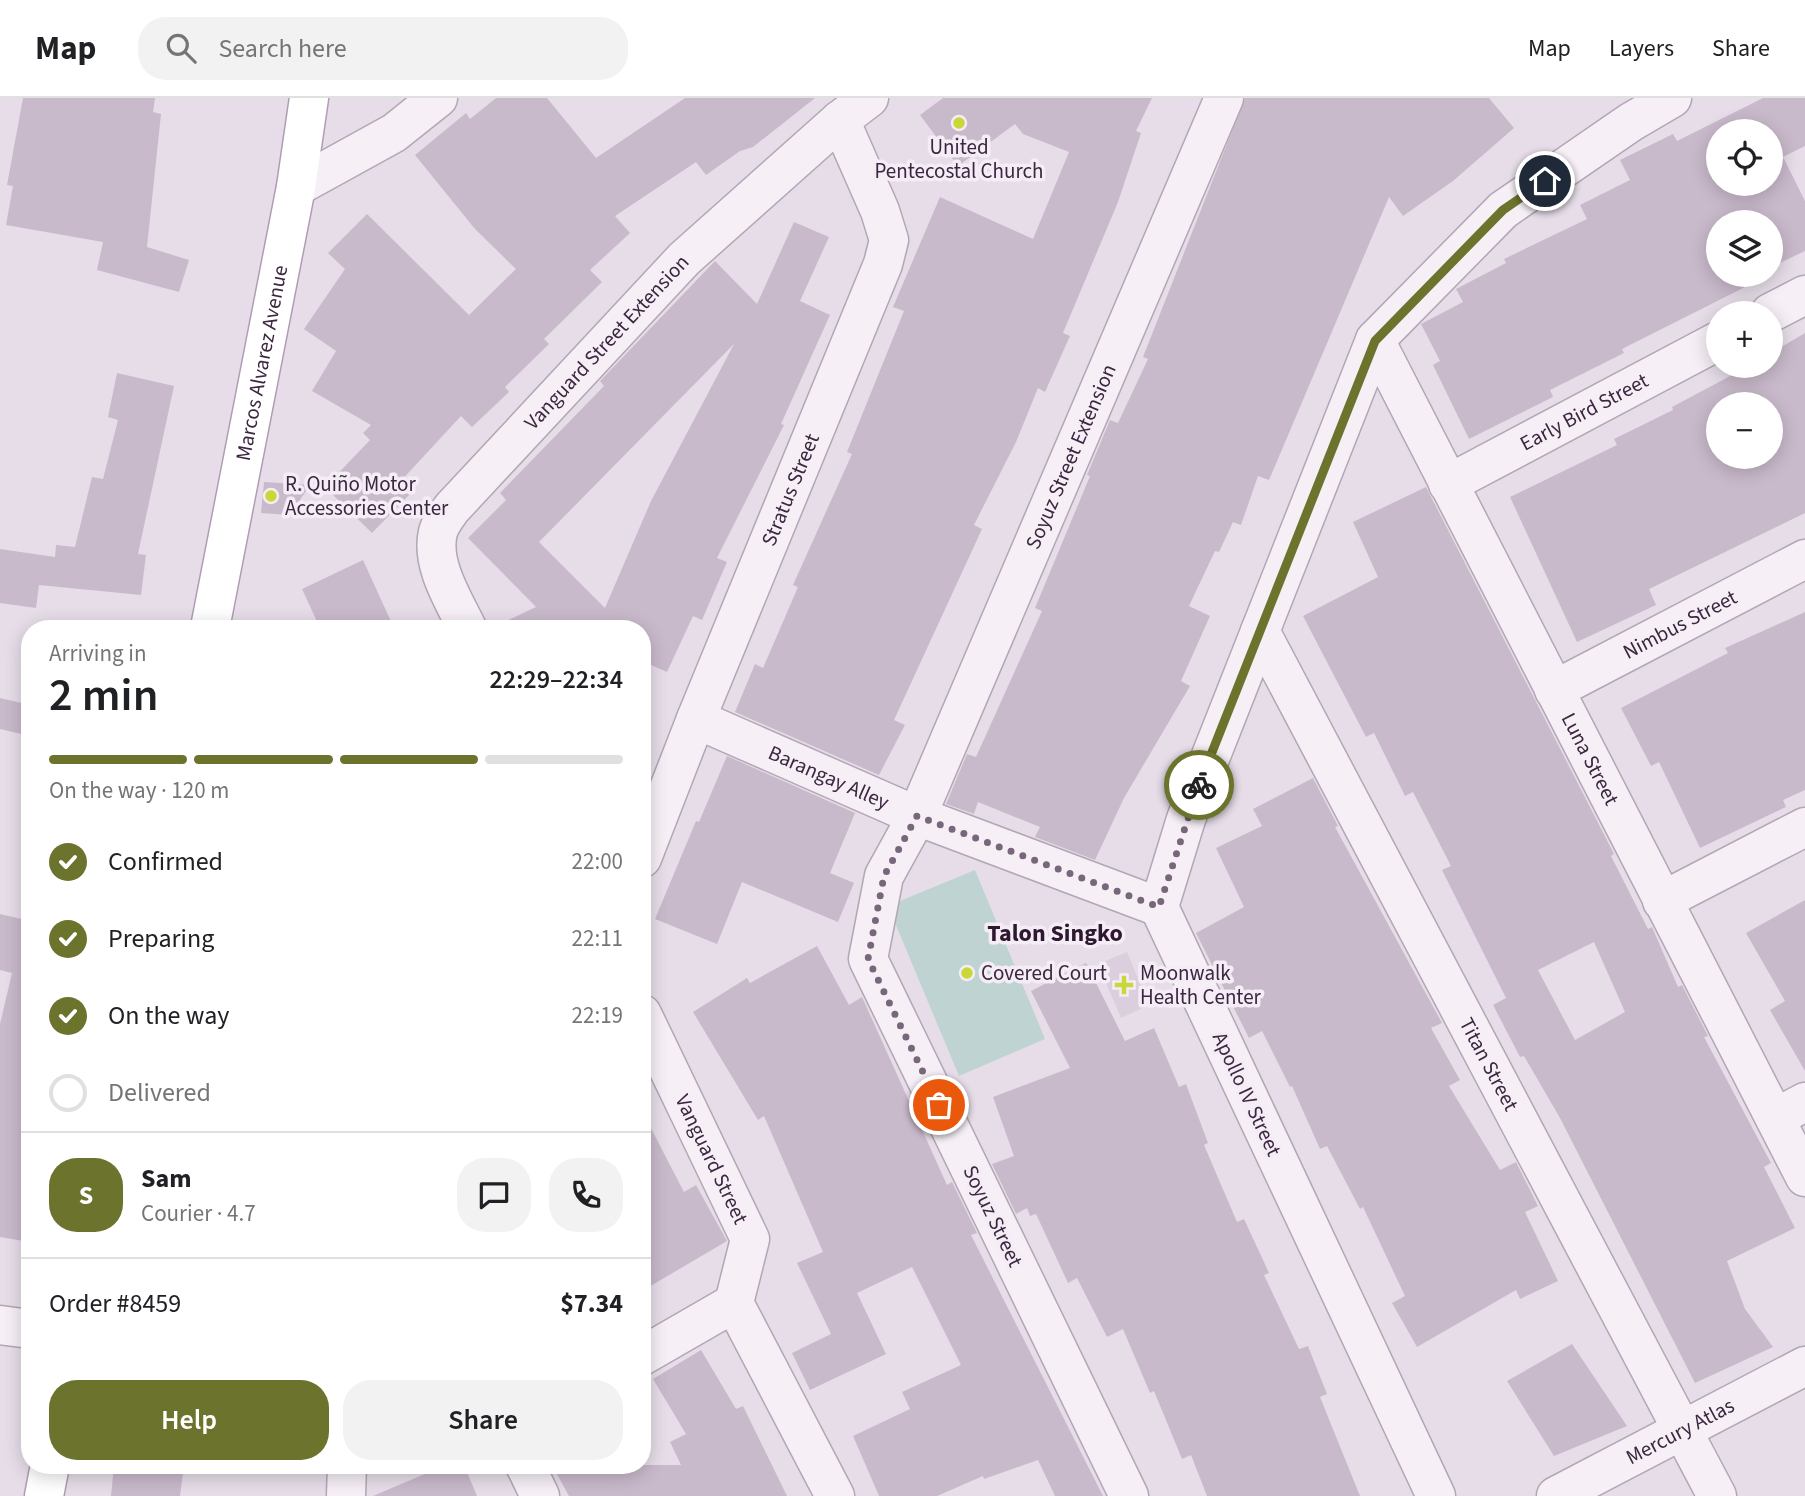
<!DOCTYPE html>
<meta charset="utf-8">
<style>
:root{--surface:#fff;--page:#f2f2f2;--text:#202124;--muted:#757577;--line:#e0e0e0;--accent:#6c732d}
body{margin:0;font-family:"Source Sans 3",sans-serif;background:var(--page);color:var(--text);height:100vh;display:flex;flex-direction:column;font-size:26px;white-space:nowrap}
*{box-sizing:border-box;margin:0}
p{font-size:23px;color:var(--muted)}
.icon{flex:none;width:38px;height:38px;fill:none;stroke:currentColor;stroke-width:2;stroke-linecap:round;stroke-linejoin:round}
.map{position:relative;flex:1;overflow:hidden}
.side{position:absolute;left:21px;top:522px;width:630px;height:854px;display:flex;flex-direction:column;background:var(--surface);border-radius:28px;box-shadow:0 4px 18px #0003}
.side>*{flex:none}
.controls{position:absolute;left:1706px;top:21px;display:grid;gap:14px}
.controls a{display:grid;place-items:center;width:77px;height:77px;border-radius:50%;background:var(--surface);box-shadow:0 4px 18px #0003;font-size:35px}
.pin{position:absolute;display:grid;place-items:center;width:60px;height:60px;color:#fff;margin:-30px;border:4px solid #fff;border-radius:50%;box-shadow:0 2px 7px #0007}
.courier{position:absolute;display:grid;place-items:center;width:70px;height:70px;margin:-35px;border:5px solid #6c732d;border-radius:50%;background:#fff;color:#222;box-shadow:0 2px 9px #0007}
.overview em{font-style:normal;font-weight:600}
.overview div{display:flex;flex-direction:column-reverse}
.overview{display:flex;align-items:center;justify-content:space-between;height:119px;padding:0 28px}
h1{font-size:46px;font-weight:600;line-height:52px}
.bar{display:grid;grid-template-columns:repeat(4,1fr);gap:10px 7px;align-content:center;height:84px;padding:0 28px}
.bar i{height:9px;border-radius:5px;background:var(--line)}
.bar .active{background:var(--accent)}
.bar p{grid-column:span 4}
.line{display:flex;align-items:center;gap:18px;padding:0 28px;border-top:2px solid var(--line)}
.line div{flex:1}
.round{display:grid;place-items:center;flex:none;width:74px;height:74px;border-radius:28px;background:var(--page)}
ol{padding:0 28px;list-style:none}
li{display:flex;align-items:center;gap:21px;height:77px}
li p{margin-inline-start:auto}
li .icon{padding:7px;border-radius:50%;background:var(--accent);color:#fff;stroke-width:4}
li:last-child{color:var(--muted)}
li i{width:38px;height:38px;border:4px solid var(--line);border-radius:50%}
.cta{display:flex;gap:14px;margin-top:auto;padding:14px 28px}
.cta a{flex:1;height:80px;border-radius:28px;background:var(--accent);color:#fff;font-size:28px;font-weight:600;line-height:80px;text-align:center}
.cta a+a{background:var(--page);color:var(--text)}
header{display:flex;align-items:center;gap:42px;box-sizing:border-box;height:98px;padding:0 35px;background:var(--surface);border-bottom:2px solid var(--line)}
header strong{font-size:33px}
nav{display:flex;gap:38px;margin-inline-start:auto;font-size:24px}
.search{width:490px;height:63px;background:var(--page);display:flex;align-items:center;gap:18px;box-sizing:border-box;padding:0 24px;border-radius:28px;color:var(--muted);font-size:26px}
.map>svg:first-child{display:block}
.built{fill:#dbcfdd}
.pitch{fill:#bed3d2}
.building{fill:#c9bacb;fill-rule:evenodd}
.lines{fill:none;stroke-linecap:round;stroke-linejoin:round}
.minor-casing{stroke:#b3a6b6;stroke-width:41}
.major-casing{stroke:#b19cb5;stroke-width:41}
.minor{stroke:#f6f0f6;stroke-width:38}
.major{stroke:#fff;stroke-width:38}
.done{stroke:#78667b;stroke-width:7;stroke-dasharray:0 12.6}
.route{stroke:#6c732d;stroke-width:9}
.poi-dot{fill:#cad738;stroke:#f4edf6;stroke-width:2.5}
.labels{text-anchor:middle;stroke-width:7;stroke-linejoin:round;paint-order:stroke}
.poi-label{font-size:21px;fill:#3c2640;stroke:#f4edf6;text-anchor:start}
.street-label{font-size:21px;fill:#3c2640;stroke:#f4edf6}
.quarter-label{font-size:24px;font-weight:bold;fill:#2e1830;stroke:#f4edf6}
</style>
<header>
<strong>Map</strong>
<div class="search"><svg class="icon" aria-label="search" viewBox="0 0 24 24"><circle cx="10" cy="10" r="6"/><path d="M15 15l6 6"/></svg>Search here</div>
<nav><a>Map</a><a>Layers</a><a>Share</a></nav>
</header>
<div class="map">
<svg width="1805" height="1398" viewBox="0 0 1805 1398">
<rect width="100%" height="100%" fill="#e6dde8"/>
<!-- built -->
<path class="built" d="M1127,854L1149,907L1121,920L1098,866Z"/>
<!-- pitch -->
<path class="pitch" d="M975,772L1045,941L959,978L888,808Z"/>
<!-- building -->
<path class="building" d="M23,0H155L153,14L161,16L147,149L189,162L179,194L97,172L103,144L6,127L13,88L7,87Z
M496,0H547L596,60L685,0H815L753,49L740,53L706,77L696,64L615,118L630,135L590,172L602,184L544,241L549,246L505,289L509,294L472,329L461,318L399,385L410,396L372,435L325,389L370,342L363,335L371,327L312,293L336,253L304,231L345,171L328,155L367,116L469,217L516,171L475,131L415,57L466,15L470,21Z
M943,0H1152L1136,33L1141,35L1118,104L1063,235L1070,238L1045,294L1038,290L1016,344L974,427L982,431L894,622L905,627L879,677L735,614L755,566L763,570L798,489L793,487L852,356L847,354L904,213L893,209L940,99L1033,141L1069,54L1023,36L1015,26L958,68L920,17Z
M1245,0H1489L1514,30L1453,83L1403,118L1389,99L1269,382L1258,378L1241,427L1233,424L1219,454L1215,453L1189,508L1210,518L1181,583L1190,588L1124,700L1095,762L1035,739L1040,729L978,704L974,716L946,706L967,656L976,659L1042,513L1035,510L1090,378L1087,377L1110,322L1118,325L1148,261L1143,259Z
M1763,0H1805V48L1783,59L1805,103V153L1771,169V124H1718V177H1759L1761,181L1622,251L1624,255L1550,292L1553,299L1469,341L1433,267L1440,263L1421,226L1463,204L1456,191L1506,165L1504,161L1587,121L1580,107L1630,82L1620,62L1673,36L1677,43ZM1718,33H1771V86H1718Z
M794,124L829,139L800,203L830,217L781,326L784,327L717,460L727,464L702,522L693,518L667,574L642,563V530H492L536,509L468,440L506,402L500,395L604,288L600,283L715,163L757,206ZM734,246L651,403L605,510L539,444Z
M1805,235V415L1649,491L1656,507L1577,544L1510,399L1617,347L1614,341L1673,312L1672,309L1749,268H1771V255ZM1718,306H1771V359H1718Z
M117,275L174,288L138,456L146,457L141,497L39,487L36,510L0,505V451L55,459L56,447L75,449L92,379L103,381L118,322L108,319Z
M264,384L310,387L290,417L261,415Z
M1426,389L1614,756L1611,758L1648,831L1652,829L1678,889L1682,887L1708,938L1704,939L1771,1065L1764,1069L1795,1130L1727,1163L1745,1211L1773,1249L1695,1285L1560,1020L1524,958L1520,959L1493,907L1506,900L1442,772L1451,768L1413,694L1405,698L1374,635L1366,639L1303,518L1378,479L1353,424ZM1594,844L1625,914L1575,942L1538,872Z
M363,462L394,530H320L302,491Z
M1805,514V692L1783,702L1786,709L1700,750L1659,664L1651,668L1621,610L1728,555L1725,550Z
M0,600L30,607V638L0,631Z
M727,658L855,715L830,775L854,785L838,824L742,784L717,846L655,821L696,723L699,724Z
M1313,680L1338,728L1335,729L1442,925L1431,930L1460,982L1449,988L1500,1072L1516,1064L1538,1108L1525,1114L1558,1183L1520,1201L1516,1192L1417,1249L1392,1205L1405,1198L1363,1109L1360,1111L1327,1048L1320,1051L1292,988L1290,989L1262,933L1249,940L1196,835L1244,809L1216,750L1262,728L1253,711Z
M1805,802V973L1770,912L1785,903L1746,835Z
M0,816L30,823V1144L0,1139V926L12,875L0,872Z
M817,848L849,907L862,899L947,1087L952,1084L977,1135L971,1137L1103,1398H1055L1038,1362L984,1381L983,1378L937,1398H879L853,1338L910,1311L902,1294L961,1267L912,1169L857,1195L886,1256L810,1292L792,1255L831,1236L797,1165L823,1154L764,1018L758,1022L693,914L747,880L750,885Z
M1086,865L1125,943L1154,930L1179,989L1186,986L1208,1045L1204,1047L1237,1124L1244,1121L1269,1175L1264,1177L1299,1251L1308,1248L1327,1296L1320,1299L1360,1398H1207L1191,1357L1182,1361L1154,1293L1150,1295L1123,1231L1107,1239L1077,1180L1068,1185L1036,1116L1030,1118L1027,1110L1016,1116L992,1066L1014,1058L993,999L1070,970L1031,893Z
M642,1013L684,1094L696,1087L727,1143L642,1193Z
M1572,1246L1627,1328L1554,1358L1507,1283Z
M701,1252L736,1311L743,1308L787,1398H569L552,1367H681L670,1344L686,1336L653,1281Z
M114,1367H184L180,1398H111Z
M446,1367H464L477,1398H373Z"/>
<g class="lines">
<defs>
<g id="minor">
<path d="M296,89L394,35L438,0"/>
<path d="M1770,215L1805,197"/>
<path id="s1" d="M1375,242L1805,1079"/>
<path id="s2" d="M1448,386L1718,243"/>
<path id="s3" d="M467,530C454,503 430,466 438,434C440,426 447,417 452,410L684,161L840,22L869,0"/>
<path id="s4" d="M1260,533L1717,1398"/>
<path id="s5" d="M1554,592L1805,461"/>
<path id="s6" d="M696,621L917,718L1159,809"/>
<path id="s7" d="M642,760L696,621L883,166L889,142L880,113L840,22"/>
<path d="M1662,803L1805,729"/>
<path id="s8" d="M642,916L750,1141L734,1205L835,1398"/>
<path d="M1775,1020L1805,1004"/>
<path d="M0,1227L30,1231"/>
<path d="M642,1258L734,1205"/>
<path d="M525,1367L540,1398"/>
<path d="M346,1398L347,1367"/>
<path id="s9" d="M1129,1398L868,861L884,778L917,718L1224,0"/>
<path d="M1436,1398L1159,809L1186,721L1375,242L1503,112L1631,24L1672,0"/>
<path id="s10" d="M1556,1398L1805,1268"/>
</g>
<g id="major">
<path id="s11" d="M210,530L296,89L309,0"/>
<path d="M44,1398L50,1367"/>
</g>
</defs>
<!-- minor casing -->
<use href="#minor" class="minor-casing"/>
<!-- major casing -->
<use href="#major" class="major-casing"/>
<!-- minor -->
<use href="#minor" class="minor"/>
<!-- major -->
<use href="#major" class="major"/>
</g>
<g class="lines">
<!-- done -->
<path class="done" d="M939,1007L868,861L884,778L917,718L1159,809L1199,687"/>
<!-- route -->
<path class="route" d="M1199,687L1375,243L1503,112L1545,83"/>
</g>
<!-- markers -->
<g class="poi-dot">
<circle cx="959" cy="25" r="7"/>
<circle cx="271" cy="398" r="7"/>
<circle cx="967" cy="875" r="7"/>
<path d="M1120.5 876.5h7v7h7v7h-7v7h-7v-7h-7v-7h7z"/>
</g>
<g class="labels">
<!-- poi labels -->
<g class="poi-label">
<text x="959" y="56" text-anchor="middle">United<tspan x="959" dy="24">Pentecostal Church</tspan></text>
<text x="285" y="393">R. Quiño Motor<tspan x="285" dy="24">Accessories Center</tspan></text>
<text x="981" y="882">Covered Court</text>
<text x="1140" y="882">Moonwalk<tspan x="1140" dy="24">Health Center</tspan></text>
</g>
<!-- street labels -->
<g class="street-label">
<text dy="7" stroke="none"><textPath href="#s3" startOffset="357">Vanguard Street Extension</textPath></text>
<text dy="7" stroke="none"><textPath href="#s11" startOffset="270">Marcos Alvarez Avenue</textPath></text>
<text dy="7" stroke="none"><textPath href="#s2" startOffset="154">Early Bird Street</textPath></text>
<text dy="7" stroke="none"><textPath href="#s9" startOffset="1141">Soyuz Street Extension</textPath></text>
<text dy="7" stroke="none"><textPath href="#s7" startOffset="397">Stratus Street</textPath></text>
<text dy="7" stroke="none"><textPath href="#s5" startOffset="142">Nimbus Street</textPath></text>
<text dy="7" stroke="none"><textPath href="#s1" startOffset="471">Luna Street</textPath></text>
<text dy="7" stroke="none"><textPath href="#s6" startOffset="145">Barangay Alley</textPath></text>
<text dy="7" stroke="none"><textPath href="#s4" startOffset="490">Titan Street</textPath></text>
<text transform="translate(1247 996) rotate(65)" y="7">Apollo IV Street</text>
<text dy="7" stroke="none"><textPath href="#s8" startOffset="161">Vanguard Street</textPath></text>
<text transform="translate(993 1118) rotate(64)" y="7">Soyuz Street</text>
<text dy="7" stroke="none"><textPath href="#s10" startOffset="140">Mercury Atlas</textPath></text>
</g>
<!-- quarter labels -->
<g class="quarter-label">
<text x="1055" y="843">Talon Singko</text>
</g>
</g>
</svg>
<div class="controls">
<a><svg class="icon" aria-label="locate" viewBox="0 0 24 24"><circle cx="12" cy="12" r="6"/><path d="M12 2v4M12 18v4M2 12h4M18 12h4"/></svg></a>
<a><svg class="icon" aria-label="layers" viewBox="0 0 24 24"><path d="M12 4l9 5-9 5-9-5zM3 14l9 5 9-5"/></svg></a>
<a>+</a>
<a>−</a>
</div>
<div class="pin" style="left:939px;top:1007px;background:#ea580c"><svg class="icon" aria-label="bag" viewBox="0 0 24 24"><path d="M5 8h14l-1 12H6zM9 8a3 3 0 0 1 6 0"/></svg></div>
<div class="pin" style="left:1545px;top:83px;background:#1f2937"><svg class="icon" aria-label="home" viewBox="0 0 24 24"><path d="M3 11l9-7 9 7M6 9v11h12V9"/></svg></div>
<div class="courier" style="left:1199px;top:687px"><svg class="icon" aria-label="bike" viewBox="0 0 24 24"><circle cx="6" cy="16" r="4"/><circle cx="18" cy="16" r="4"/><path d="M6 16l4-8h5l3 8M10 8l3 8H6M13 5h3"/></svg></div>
<section class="side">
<div class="overview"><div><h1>2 min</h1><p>Arriving in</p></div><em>22:29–22:34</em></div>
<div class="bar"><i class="active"></i><i class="active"></i><i class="active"></i><i></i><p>On the way · 120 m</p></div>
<ol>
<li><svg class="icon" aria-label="check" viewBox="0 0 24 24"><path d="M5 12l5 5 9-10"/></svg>Confirmed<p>22:00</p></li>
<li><svg class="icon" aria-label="check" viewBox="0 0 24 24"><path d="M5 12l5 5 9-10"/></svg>Preparing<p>22:11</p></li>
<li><svg class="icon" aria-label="check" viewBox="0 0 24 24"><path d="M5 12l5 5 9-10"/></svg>On the way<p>22:19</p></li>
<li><i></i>Delivered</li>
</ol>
<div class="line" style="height:126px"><b class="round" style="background:var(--accent);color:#fff">S</b><div><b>Sam</b><p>Courier · 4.7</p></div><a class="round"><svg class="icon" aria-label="chat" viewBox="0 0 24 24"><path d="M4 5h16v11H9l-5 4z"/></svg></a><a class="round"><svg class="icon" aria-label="phone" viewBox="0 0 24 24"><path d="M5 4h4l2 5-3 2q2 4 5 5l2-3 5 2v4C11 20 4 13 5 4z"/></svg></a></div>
<div class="line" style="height:91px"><div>Order #8459</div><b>$7.34</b></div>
<div class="cta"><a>Help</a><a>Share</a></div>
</section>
</div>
